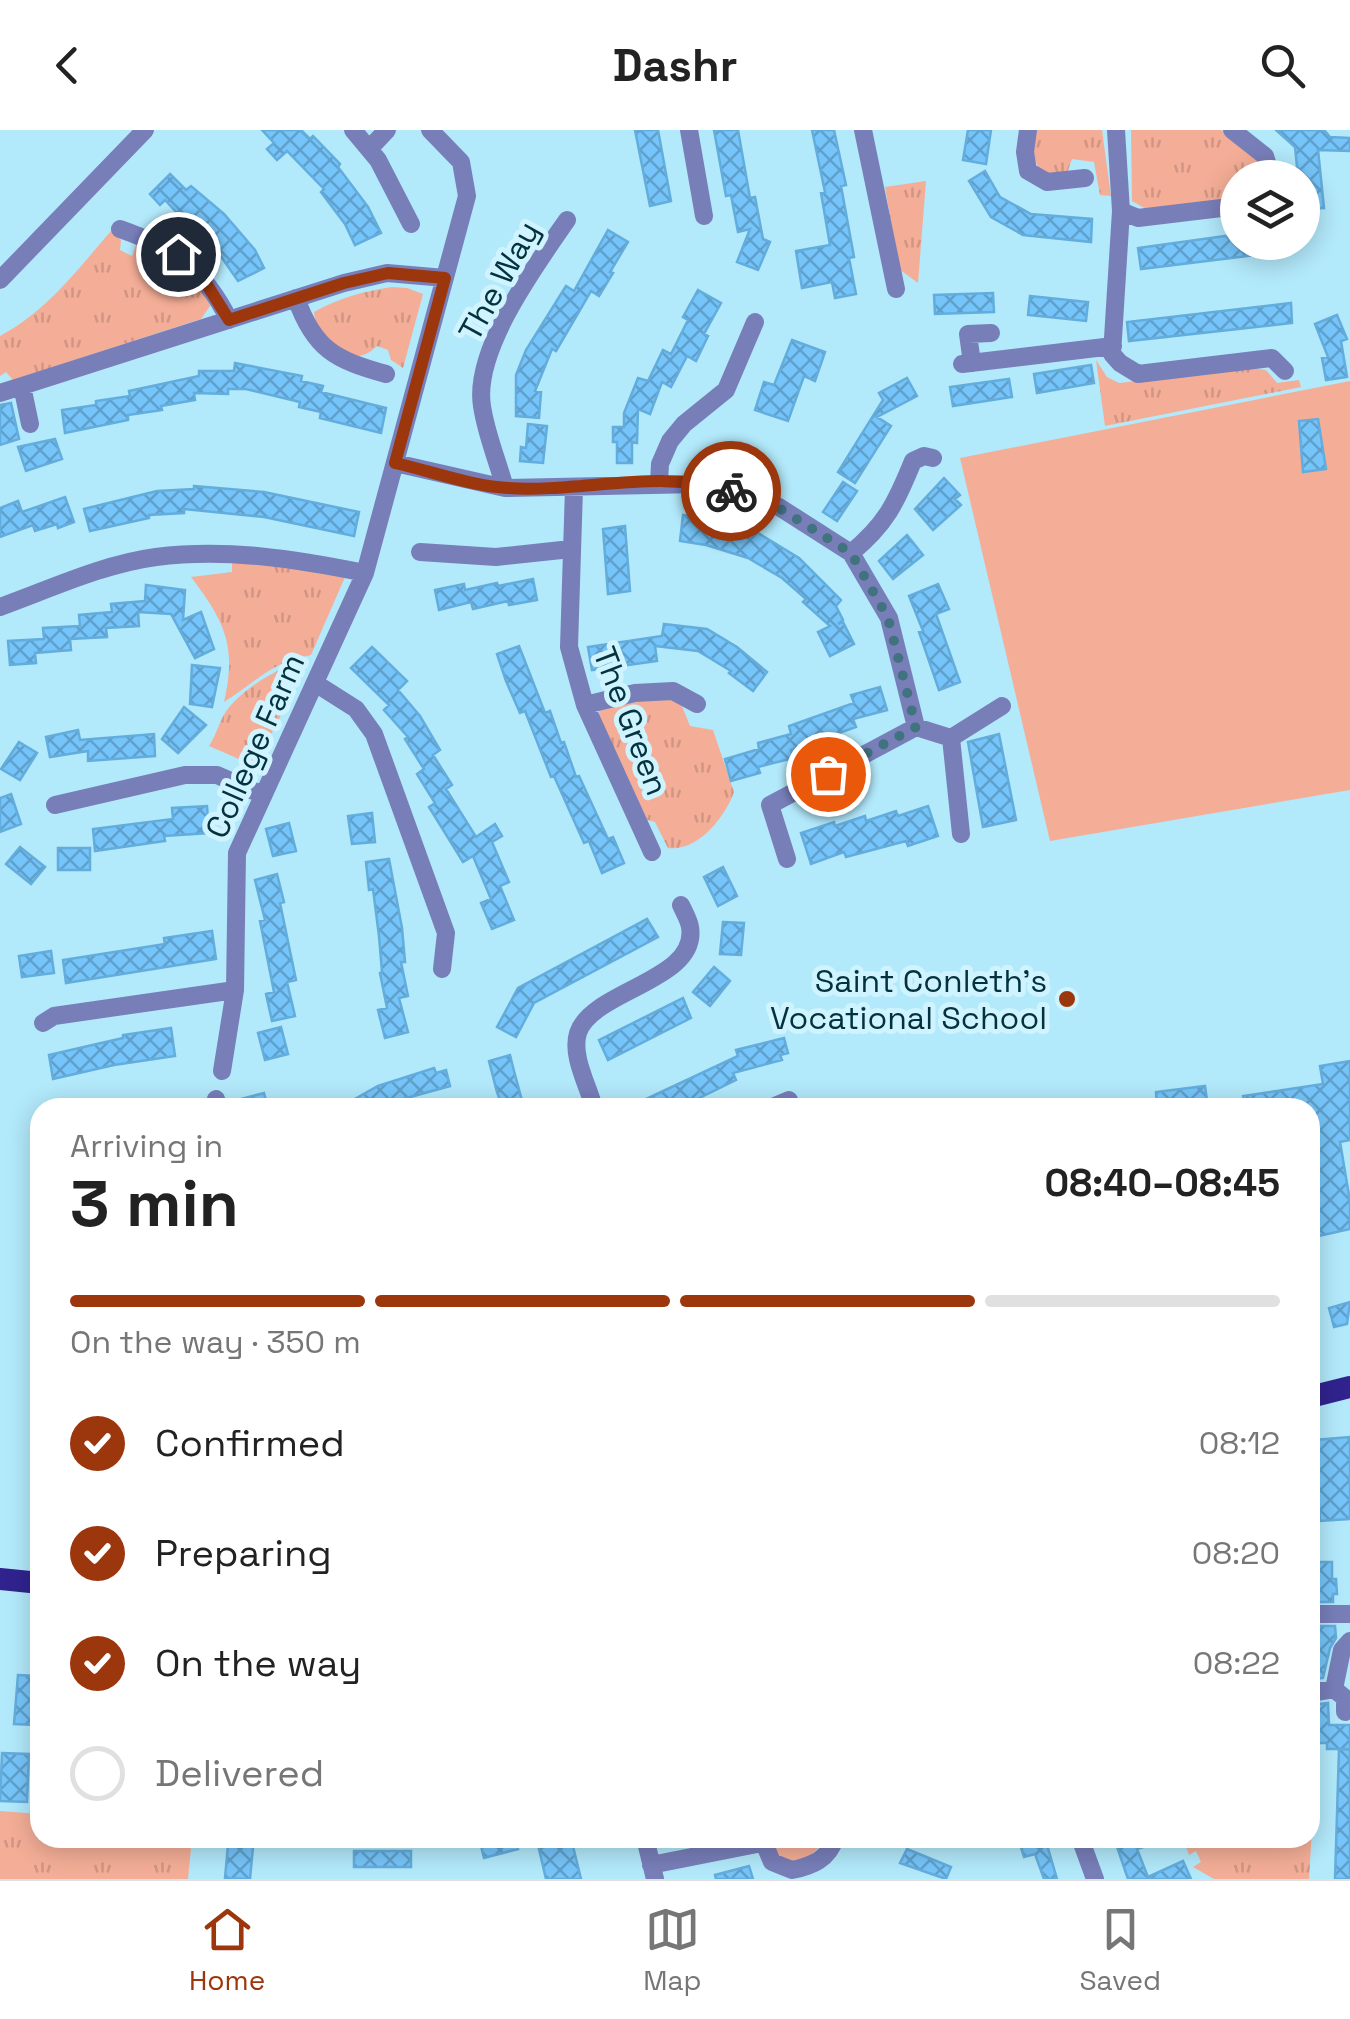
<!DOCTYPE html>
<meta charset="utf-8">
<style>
:root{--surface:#fff;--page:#f2f2f2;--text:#222;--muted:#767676;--line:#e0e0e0;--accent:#9c360c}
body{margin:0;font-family:"Space Grotesk",sans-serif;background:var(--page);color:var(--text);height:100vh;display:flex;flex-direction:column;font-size:38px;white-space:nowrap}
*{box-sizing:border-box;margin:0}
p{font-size:32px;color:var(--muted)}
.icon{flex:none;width:55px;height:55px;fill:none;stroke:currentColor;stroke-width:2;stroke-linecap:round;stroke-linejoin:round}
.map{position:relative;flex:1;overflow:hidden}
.panel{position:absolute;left:30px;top:968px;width:1290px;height:750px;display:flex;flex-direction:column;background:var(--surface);border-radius:30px;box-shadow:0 5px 25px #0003}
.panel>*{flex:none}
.tools{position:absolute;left:1220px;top:30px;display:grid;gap:20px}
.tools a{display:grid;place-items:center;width:100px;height:100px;border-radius:50%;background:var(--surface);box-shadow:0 5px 25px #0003;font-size:50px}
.pin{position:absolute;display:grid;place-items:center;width:85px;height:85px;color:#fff;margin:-42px;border:5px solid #fff;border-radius:50%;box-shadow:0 2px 10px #0007}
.courier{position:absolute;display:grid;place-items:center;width:100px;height:100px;margin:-50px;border:8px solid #9c360c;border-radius:50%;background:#fff;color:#222;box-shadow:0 2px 12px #0007}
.head em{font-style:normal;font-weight:800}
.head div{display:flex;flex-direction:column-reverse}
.head{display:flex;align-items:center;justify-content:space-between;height:170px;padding:0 40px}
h1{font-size:65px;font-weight:800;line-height:75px}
.bar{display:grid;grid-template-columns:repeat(4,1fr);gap:15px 10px;align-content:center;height:120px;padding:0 40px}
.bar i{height:12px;border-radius:8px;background:var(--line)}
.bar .on{background:var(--accent)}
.bar p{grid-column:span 4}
ol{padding:0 40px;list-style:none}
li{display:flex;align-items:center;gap:30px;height:110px}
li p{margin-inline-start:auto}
li .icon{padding:10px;border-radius:50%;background:var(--accent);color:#fff;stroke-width:4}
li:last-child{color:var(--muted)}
li i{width:55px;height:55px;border:5px solid var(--line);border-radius:50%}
header{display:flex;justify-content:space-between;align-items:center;height:130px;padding:0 40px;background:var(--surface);font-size:45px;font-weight:800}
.tab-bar{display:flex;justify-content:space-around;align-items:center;height:140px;border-top:2px solid var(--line);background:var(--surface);font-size:28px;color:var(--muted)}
.tab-bar a{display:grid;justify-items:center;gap:5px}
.tab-bar .on{color:var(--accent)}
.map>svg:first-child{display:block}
.grass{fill:url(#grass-tufts)}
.garden{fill:#f4ae97}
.building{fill:url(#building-cross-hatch);stroke:#63addd;stroke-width:2.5}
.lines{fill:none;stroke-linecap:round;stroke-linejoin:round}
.minor{stroke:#787eb8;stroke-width:18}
.major{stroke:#30238e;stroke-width:22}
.done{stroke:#407280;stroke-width:10;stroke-dasharray:0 18}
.route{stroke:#9c360c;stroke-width:12}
.poi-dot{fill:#9c360c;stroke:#cff3ff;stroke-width:4}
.labels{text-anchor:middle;stroke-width:10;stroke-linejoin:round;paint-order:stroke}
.street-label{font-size:32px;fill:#03323d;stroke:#cff3ff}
.poi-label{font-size:32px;fill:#03323d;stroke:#cff3ff;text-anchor:end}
</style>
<header><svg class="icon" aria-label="back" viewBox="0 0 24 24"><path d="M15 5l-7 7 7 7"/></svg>Dashr<svg class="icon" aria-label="search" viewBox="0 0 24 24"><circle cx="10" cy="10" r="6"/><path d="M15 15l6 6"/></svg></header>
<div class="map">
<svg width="1350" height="1749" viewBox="0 0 1350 1749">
<defs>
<pattern id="grass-tufts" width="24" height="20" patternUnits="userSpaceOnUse" patternTransform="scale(2.5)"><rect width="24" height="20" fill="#f4ae97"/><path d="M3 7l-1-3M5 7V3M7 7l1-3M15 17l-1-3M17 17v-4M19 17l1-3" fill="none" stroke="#d09683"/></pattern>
<pattern id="building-cross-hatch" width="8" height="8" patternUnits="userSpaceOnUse" patternTransform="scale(2.5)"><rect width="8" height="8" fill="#76c5fa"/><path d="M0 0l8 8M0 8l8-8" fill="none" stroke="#5fa1cc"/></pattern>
</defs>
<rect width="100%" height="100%" fill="#b2e9fb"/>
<!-- grass -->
<path class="grass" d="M1035,0H1102L1111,66L1100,65L1094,32L1072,29L1066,46L1044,45C1031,30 1033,19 1035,0Z
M1131,0H1221L1259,31L1264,47L1238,48L1237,70L1146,79L1132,71Z
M926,51L918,153L899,139L885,57Z
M111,101L121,110L120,120L132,126L137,113C168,125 198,143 210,176L201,189L13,250L6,242L0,246V206C47,181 77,140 111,101Z
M392,157L407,158L423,164L403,238L391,230L388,220L377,216C350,243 316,212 314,182C339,168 364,161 392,157Z
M1096,230L1107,247L1119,253L1252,238L1266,240L1277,253L1299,250L1301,257L1105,296Z
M232,426L345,447L311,525C271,532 256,552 224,572C237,516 225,492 191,447L232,442Z
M309,530L255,636L209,616C216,606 220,589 227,580C246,556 280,536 309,530Z
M667,567L680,571L690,596L713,600L734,662C725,687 698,722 668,718L655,692L644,689L599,590V581L607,577Z
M1316,1634L1309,1749H1214L1193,1737L1201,1732L1196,1721L1189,1725L1183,1708H1310V1635Z
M0,1681L40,1684V1708H192L188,1749H0Z
M767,1708H830L801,1733L778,1728Z"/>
<!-- garden -->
<path class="garden" d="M1350,251V660L1050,711L960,328Z"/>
<!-- building -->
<path class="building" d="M262,0H301L310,9L313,6L340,34L338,37L368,77L381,103L355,115L345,94L321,62L324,59L287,21L277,30L267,19L274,13Z
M635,0H658L671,71L650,76Z
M714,0H738L750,68L755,67L763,109L770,112L758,140L737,132L750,99L738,102L731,65L726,66Z
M812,0H834L846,55L841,56L854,127L849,128L856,164L835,168L832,152L802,158L796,121L830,115L821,63L825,62Z
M968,0H991L986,34L963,30Z
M1276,0H1324L1330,7L1350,8V21L1318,20L1324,78L1302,79V46L1298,47L1295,17Z
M985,41L1000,67L1031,84L1092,89L1091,112L1023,105L991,87L969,51Z
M170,44L186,60L191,56L224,84L255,120L264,138L238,151L213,115L183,84L180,86L165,70L160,75L150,64Z
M608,100L628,112L610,142L613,143L599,166L591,161L556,221L552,219L535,261L541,262L539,288L516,286V245L526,220L566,156L574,161Z
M1232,105L1238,106V112H1288L1289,121L1141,139L1138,118Z
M698,160L721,173L704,204L708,206L696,231L687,226L671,257L662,252L650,284L638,279L637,313L632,312V333H617V312H613V297H624V283L638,248L648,251L663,220L671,224L688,190L683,187Z
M993,163L994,182L935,184L934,165Z
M1030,166L1088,172L1086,191L1028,185Z
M1291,173L1292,193L1129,211L1127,192Z
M1337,185L1347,209L1341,211L1347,247L1326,250L1322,228L1328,227L1315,194Z
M792,210L825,222L815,251L804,246L788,291L755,280L764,252L774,255Z
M235,233L302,246L301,251L323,256L321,262L386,278L381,303L320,288L321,282L299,277L300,272L246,259H228V264L194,263L195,270L161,276L162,280L128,285V290L65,303L62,280L96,275V271L130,266L129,261L199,246V241H234Z
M1091,235L1094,253L1037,263L1034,244Z
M907,248L917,266L877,287L891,296L855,353L838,342L883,270L879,263Z
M1009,249L1012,267L953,276L950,257Z
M11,273L19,309L0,315V275Z
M1318,289L1326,339L1303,342L1299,291Z
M528,294L547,296L543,333L520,331L521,317L526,318Z
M55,309L62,329L26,341L18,317Z
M944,348L960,365L955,369L961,375L933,400L915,379Z
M843,352L857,361L837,391L823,382Z
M194,356L264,362L359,382L354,406L264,387L184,379V383L149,385V388L90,401L84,379L157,361L194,359Z
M65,367L74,392L58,398L57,394L35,401L33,395L0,407V378L18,371L22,382Z
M683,385L712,389L758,403L799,428L841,470L836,476L843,490L838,494L843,492L854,514L830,526L818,502L830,496L803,472L806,469L782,448L748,428L706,415L680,411Z
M625,396L630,461L608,464L603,399Z
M907,405L923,425L893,449L879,431Z
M533,449L537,470L509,475L508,471L473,479L471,472L439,480L435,460L464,454L465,460L497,453L498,456Z
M938,454L949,479L936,484L960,552L939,560L919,502L923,501L909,466Z
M146,455L185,460L183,490L201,482L214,519L195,528L171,484L138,482L139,496L106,498L107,507L70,509L71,520L35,523L36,533L10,535L8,511L44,509L43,498L80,496L79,485L112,482L111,474L145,471Z
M664,494L707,499L737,517L767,542L753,561L729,543L731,541L698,521L655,516L657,531L592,540L588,517L662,506Z
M519,516L545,583L550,581L561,613L564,612L576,647L579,646L608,709L613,707L624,733L602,743L589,711L584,713L554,646L551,647L525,581L520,583L506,551L497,524Z
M372,517L407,551L398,560L420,586L440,620L433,625L452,655L446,659L476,707L495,694L502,706L492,712L509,752L500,756L514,790L492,799L481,773L491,769L473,726L463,732L429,677L435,673L417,644L424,639L405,609L408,607L384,580L389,575L351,538Z
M192,535L220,538L212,577L190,574Z
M880,557L887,580L853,589L856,597L791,620L793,628L758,637L760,643L731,651L725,629L759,619L758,613L791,604L789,596L854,573L851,565Z
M184,577L206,595L178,623L162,609Z
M78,600L80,610L154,604L155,626L88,631V621L50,627L46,607Z
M999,604L1016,690L983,697L968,612Z
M19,612L37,623L20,650L1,639Z
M11,664L21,694L0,702V668Z
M207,676L209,703L164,706L165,711L95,721L93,699L173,689L172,678Z
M928,676L938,706L908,716L906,711L846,727L844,722L811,734L801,703L834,692L835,696L865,686L866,691L896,681L898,686Z
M372,683L375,712L352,714L348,686Z
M289,693L296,721L273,726L266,699Z
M20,717L45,737L31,754L6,734Z
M58,718H90V740H58Z
M389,729L402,798L405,832H401L408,866L399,868L408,902L385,908L378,880L387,878L380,843L382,842L379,806L373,759L369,760L366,732Z
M723,737L737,766L718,776L704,747Z
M277,744L284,772L280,773L296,850L287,852L295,886L272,891L266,864L274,862L260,791L265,790L255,750Z
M647,789L658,807L534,873L516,907L497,897L518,858Z
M723,792L744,793L741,825L720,824Z
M212,801L216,829L66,853L63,830L165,814L164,808Z
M51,821L54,843L22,847L19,826Z
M714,837L730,851L710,876L693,862Z
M683,868L691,888L608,930L599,910Z
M281,897L288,924L265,930L258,903Z
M171,898L175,926L114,935L53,949L49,925L123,908V905Z
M784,908L788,923L780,925L782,930L733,943L736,950L679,978H627L738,926L736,920Z
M510,925L514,941L524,978H503L497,962L489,931Z
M1350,931V1010L1340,1012L1350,1071V1099L1310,1108V978H1245L1243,966L1323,954L1320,936Z
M434,938L436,943L446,940L450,956L396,971L383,978H339L378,956Z
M1205,956L1208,978H1157L1156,962Z
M264,963L268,978H230V972Z
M1350,1172L1347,1194L1334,1197L1329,1178Z
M1350,1307V1389L1320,1391L1315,1310Z
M1310,1432H1332V1449H1336L1337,1464H1333V1472H1310Z
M1311,1496H1335L1336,1508L1330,1518L1323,1548L1310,1550Z
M18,1545L37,1546L35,1595L14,1594Z
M1328,1573L1329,1595H1350V1619H1327V1613H1310V1575Z
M1339,1619L1350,1620V1749H1335Z
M2,1623L29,1624L27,1672L0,1671Z
M479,1708H515L518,1719L484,1728Z
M571,1708L581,1749H546L538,1715Z
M1018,1708H1045L1057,1749H1044L1035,1724L1024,1727Z
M1114,1708H1164L1165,1710L1137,1719L1148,1747L1183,1731L1191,1749H1128Z
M228,1715L253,1717L250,1749L225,1748Z
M907,1719L951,1737L946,1749L900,1733Z
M354,1721H411V1737H354Z
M749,1736L753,1749H716L715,1745Z"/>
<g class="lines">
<!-- minor -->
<path class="minor" d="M353,0L378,30L411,94
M689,0L704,86
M863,0L896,159
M1028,0L1025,22L1028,41L1047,52L1085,48
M1116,0L1121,81L1112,224L1120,233L1138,244L1272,228L1285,241
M1232,0L1265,26L1272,48
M369,19L387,0
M1121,81L1138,88L1238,76
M120,99C172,117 204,139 229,190
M0,150L145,0
M296,168C314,219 335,230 386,244
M972,233L968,204L991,203
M962,234L1113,216
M0,263L22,256
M30,294L22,256L344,153L387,143L445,148
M395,333L505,358L699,354L724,358L779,377L851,423L889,488L916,597L770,675L787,729
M659,353L660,334L670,311L684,294L726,260L755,192
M505,358C498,332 486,304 482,276C473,220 536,135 567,90
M574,358L569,517L585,575L652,722
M420,422L496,427L571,419
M851,423C886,394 896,373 913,331L924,326L933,328
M0,477C50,459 103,434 156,427C227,418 296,429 365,443
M315,553L356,579L374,604L446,803L442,839
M585,575L635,563L673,561L697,574
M916,597L951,608L961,704
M951,608L1002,576
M55,675L185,645H217L263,665
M43,893L54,886L235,860
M222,941L235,860L237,723L365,443L467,66L461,32L430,0
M216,969L218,978
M594,978C588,955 571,926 578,903C592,860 699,851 690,797C689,790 684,782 681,775
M770,978L789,970
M1310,1484H1350
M1334,1559L1345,1568V1582
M1310,1563L1334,1559L1342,1520L1350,1511
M645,1708L655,1749
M762,1708L772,1732L792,1740C812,1736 829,1729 835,1708
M1080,1708L1095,1749
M651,1735L762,1713"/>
<!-- major -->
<path class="major" d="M1310,1267L1350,1257
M0,1449L40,1453"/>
</g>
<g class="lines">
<!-- done -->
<path class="done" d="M731,361L779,378L851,423L888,488L916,597L828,644"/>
<!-- route -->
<path class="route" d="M178,124L204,150L229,190L344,153L388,143L445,148L395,333C431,341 471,356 508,358C578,363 664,338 731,361"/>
</g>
<!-- markers -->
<circle class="poi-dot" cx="1067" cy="869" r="10"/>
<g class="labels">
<!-- street labels -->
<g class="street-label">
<text transform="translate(499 151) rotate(-61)" y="11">The Way</text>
<text transform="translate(631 591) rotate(69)" y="11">The Green</text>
<text transform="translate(255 616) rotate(-66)" y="11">College Farm</text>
</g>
<!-- poi labels -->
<g class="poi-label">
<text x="1047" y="862">Saint Conleth's<tspan x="1047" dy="37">Vocational School</tspan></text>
</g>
</g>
</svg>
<div class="tools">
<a><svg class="icon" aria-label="layers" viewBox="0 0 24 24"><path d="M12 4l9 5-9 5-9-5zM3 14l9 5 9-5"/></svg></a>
</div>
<div class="pin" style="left:828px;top:644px;background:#ea580c"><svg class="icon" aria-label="bag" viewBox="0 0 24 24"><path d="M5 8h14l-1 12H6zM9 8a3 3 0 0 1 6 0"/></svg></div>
<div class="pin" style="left:178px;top:124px;background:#1f2937"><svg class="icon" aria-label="home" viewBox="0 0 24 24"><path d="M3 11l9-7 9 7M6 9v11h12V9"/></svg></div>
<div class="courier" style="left:731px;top:361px"><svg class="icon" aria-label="bike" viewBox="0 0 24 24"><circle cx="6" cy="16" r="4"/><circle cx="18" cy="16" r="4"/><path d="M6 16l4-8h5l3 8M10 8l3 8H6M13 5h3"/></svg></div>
<section class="panel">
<div class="head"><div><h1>3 min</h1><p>Arriving in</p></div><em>08:40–08:45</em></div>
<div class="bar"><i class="on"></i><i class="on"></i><i class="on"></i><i></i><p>On the way · 350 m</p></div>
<ol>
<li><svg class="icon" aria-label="check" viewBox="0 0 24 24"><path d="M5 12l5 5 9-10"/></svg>Confirmed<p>08:12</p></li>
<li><svg class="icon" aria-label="check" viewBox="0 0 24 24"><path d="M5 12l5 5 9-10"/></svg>Preparing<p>08:20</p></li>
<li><svg class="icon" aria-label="check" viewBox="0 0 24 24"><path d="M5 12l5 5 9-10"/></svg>On the way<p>08:22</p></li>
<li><i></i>Delivered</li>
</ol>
</section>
</div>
<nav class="tab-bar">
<a class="on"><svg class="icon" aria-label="home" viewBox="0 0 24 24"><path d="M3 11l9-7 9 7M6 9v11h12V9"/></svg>Home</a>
<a><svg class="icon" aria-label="map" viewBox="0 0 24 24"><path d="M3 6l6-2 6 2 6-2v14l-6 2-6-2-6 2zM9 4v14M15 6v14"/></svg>Map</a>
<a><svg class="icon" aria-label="saved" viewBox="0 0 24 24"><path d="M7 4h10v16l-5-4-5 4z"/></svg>Saved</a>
</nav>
